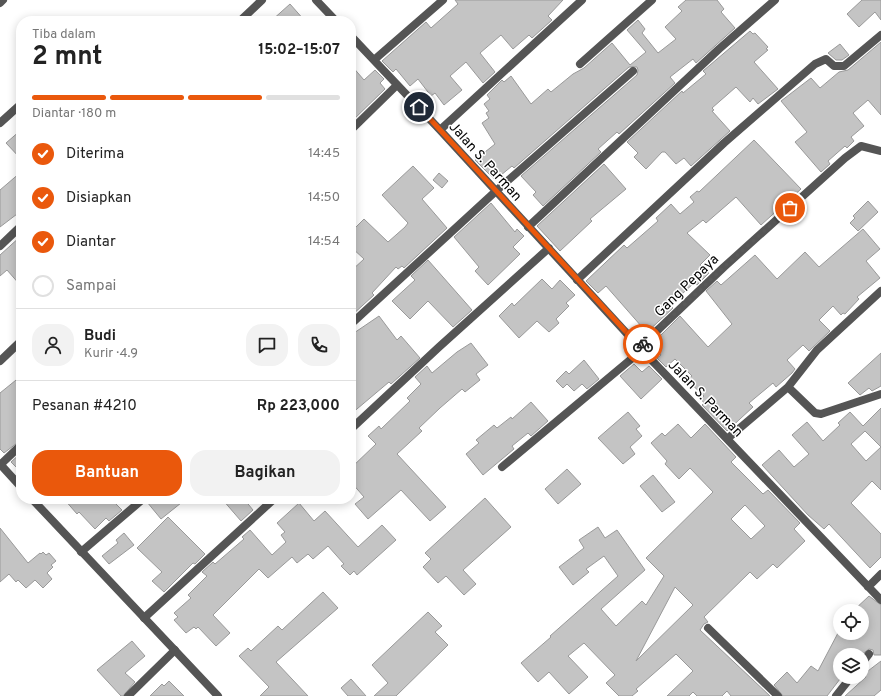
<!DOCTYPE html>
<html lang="id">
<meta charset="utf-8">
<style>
:root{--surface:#fff;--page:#f2f2f2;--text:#222;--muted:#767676;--line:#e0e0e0;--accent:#ea580c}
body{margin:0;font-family:Overpass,sans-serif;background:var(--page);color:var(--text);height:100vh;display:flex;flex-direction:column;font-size:15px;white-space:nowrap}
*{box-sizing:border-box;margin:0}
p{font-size:13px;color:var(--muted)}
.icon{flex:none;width:22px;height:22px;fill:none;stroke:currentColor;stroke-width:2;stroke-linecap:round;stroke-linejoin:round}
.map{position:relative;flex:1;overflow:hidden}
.drawer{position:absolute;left:16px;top:16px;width:340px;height:488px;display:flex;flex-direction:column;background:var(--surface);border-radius:16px;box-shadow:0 2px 10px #0003}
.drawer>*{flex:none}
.fabs{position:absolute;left:833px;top:604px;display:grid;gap:8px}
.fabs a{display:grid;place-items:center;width:36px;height:36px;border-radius:50%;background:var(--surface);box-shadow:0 2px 10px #0003;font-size:20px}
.pin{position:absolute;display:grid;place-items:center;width:34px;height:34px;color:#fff;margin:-17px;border:2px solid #fff;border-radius:50%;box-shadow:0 1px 4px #0007}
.courier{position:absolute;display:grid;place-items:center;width:40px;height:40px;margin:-20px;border:3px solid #ea580c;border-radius:50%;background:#fff;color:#222;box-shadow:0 1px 5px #0007}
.headline em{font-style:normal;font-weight:700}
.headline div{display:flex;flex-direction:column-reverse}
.headline{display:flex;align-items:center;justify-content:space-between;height:68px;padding:0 16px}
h1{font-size:26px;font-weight:700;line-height:30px}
.bar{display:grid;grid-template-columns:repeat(4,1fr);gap:6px 4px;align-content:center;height:48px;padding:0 16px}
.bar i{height:5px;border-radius:3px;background:var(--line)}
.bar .selected{background:var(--accent)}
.bar p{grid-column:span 4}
.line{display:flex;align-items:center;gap:10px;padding:0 16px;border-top:1px solid var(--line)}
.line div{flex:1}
.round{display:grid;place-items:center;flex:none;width:42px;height:42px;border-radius:16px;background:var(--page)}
ol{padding:0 16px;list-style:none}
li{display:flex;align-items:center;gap:12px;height:44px}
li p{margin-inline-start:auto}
li .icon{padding:4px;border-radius:50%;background:var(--accent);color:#fff;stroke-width:4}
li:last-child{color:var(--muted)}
li i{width:22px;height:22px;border:2px solid var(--line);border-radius:50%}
.button{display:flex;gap:8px;margin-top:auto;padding:8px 16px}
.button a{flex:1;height:46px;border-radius:16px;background:var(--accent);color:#fff;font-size:16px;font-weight:700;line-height:46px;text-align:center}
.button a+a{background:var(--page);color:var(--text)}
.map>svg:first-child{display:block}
.building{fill:#c4c4c4;stroke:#999;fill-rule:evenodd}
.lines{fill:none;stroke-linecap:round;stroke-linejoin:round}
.minor{stroke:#555;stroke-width:8}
.tertiary{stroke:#555;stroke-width:8}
.done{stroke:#595959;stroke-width:4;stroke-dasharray:0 7.2}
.route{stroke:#ea580c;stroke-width:5}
.labels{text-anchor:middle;stroke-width:3;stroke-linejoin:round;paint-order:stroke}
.street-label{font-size:14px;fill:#000;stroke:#fff}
</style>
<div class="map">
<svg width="881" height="696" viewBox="0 0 881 696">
<rect width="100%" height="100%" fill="#fff"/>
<!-- building -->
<path class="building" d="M455,0H563L548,16L552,20L532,38L529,35L513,49L501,35L480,53L495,72L483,83L466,62L450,76L462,90L444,105L435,93L431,96L418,79L410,86L396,69L393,72L382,61L426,22L431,28L458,4Z
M686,0H717L724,9L721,12L735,28L696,63L693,59L670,77L675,83L619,134L617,132L598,149L601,152L543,206L533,195L536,192L521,176L637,75L638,70L637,67H629L514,168L512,166L495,180L475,160L495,144L482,123L489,118L486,113L489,111L484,104L490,99L487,95L502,80L504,82L511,76L531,104L548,89L551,92L573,74L584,68L612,43L630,65L646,52L627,30L638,20L645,29L642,33L658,53L676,39L665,27L682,11L678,7Z
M862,0H881V20L875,12L859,27L847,14Z
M290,4L305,21H271Z
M750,31L753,34L755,33L768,47L766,49L768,50L754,62L778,89L758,104L753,98L750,102L736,87L712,108L714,110L712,111L730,131L691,166L684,158L676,164L665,152H662L646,169L634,157L638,153L627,142L682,91L683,93L706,74L703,71Z
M881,42V115L868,100L853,113L864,126L851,137L854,141L847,148L845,146L828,161L830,164L821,172L795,142L807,132L781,101L811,78L820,88L839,72L848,70Z
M840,44L849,55L842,60H836L828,53Z
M351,65L364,80L375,70L384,79L380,83L385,89L351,122Z
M21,130V159L6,143Z
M754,140L801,189L761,225L736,197L706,223L703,220L687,233L710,255L700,265L709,273L697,285L694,283L670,305L673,308L644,335L639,329L642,327L606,286L598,293L586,281L624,245L627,248L658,221L656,218L671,204L680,214L694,202L690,197L697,191L699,192Z
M604,164L626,189L590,219L592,221L560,251L537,226Z
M413,166L434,188L422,199L447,228L404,268L402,266L398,269L396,267L372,293L374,295L351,316V271L364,259L351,247V232L364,219L388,242L405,227L408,223L382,195Z
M21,172V211L0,227V190Z
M439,173L448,181L442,188L433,180Z
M868,201L878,212L858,231L850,223L855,218L853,216Z
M491,203L515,232L517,229L524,236L513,247L520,254L488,285L475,271L479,267L454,237Z
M863,229L880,249L866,261L880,278L857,297L859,299L845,314L843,313L841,315L833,306L819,320L830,331L809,351L803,345L787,360L795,369L792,373L776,387L773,383L749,403L753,407L727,431L702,405L704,403L701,399L704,396L687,380L692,376L675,359L666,367L657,358L661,355L652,344L680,316L708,347L732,324L706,291L717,281L721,285L755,255L777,279L805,252L819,267Z
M21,236V286L7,270L0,276V255Z
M428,260L472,310L453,327L428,301L410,319L392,301L415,280L411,276Z
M542,279L552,289L560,280L575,295L566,303L569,306L556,319L559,323L549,332L537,321L519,338L499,316L512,303L514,306Z
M379,316L397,340L401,336L420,358L391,384L389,382L351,414V335Z
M471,343L488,365L476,374L480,380L465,392L462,389L440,408L419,428L422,431L397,454L446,507L430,521L401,490L368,519L355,504L364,497L351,482V468L376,444L368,436L379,426L381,429L410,401L407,398L421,384L415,377L427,366L432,373L457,352Z
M881,353V386L872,391L869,388L860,395L848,383Z
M584,360L599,379L587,389L582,384L574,391L567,384L563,388L556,381L566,371L569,374Z
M634,364L642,372L649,366L662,379L641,399L620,376Z
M21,376V440L4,453L0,449V393Z
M531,402L548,421L531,436L528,433L512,446L514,449L483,475L466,454L479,443L476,440L494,425L497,428L511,417L512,419Z
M881,408V490L872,481L851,503L881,534V557L870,568L829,524L824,529L808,515L762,465L779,450L794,467L809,454L792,435L807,422L823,441L840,425L838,423L850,412L863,426ZM865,431L881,447L866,461L851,444Z
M628,412L640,426L636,429L642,436L630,447L635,454L623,464L598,438Z
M678,424L691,438L705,424L736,457L731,462L763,494L768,490L800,523L794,529L805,541L777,568L773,564L757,579L750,572L704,617L708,622L704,624L700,630L770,696H731L727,691L722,696H697L693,692L689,696H667L693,671L676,654L636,689L638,691L632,696H619L606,683L615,675L584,643L568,656L588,677L569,694L549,672L538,682L521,663L551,637L550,636L618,576L604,556L586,569L589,572L573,585L559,567L584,548L579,540L598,527L605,538L617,530L645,570L601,609L616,626L642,601L646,605L664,576L646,558L713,492L690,468L679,479L665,464L667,461L651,443L662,433L665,436ZM745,505L765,526L751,539L731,519ZM675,587L693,605L636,661Z
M21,453V472L11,462Z
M567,469L581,484L558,504L545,489Z
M653,475L675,502L662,512L640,486Z
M485,498L511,527L463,570L476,584L464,595L446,576L438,583L423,567L431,559L425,553Z
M64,499H111L122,510L109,521L106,518L95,529L79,512L77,514Z
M148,499H186L161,519L147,502Z
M222,499H244L253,510L241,521Z
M299,503L314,521L325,511L358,547L382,525L396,540L357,575L354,571L350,575L341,566L344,564L328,546L313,559L308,554L297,563L292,557L268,578L259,569L213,615L230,633L216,646L198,627L196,629L194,627L186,633L174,620L178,617L174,613L191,598L188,595L207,576L202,572L213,562L215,564L244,539L242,537L250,530L272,555L286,542L281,535L285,532L277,523Z
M168,517L205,554L195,564L193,563L164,592L152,581L162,572L137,548Z
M0,528L28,563L40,553L41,554L43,552L46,555L49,553L56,561L51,565L53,567L47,573L52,579L43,588L35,580L26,588L18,580L16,582L9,574L0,582Z
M124,533L134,545L109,564L102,556L118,543L116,540Z
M323,592L338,608L276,662L308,696H260L269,687L239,656L248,648L251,651L278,626L282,630Z
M869,596L881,605V655H874L873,650L869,649L861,655H840V679L827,696H783L774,685L787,672L797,683L811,666L818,671L838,633H862V611H853Z
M428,612L442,626L435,632L448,645L396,696H374L388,683L372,665Z
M132,641L145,656L125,673L135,682L123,696H121L97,670Z
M881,661V690L874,696H845L866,677L864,674Z
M351,679L366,696H348L341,688Z
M169,681L184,696H150L162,684L164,686Z"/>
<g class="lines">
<!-- minor -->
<path class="minor" d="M316,0L336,21
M0,3L3,0
M240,21L262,0
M351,36L440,130L642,350L881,600
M374,60L443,0
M580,64L652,0
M0,123L21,104
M351,130L397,85
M440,130L582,0
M528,227L719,49L775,0
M0,246L21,226
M577,280L724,143L815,64L826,59L834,66H844L881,35
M351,324L496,191L633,71
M640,347L724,267L845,158L861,146L881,151
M0,361L21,341
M788,387L815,413L821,414L881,394
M351,429L439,347L549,248
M727,439L788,387L817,350L881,291
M1,464L21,445
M502,467L642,350
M81,552L143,499
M868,587L881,574
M144,618L274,499
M708,628L778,696
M862,663L869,654
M128,696L175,650
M836,696L851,677"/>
<!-- tertiary -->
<path class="tertiary" d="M0,464L21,487
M32,499L218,696"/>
</g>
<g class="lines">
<!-- done -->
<path class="done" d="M643,344L724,267L790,208"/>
<!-- route -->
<path class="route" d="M419,107L640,347L643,344"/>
</g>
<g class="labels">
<!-- street labels -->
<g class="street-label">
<text transform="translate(486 161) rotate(48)" y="5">Jalan S. Parman</text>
<text transform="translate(686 285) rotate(-44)" y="5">Gang Pepaya</text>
<text transform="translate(706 398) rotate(46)" y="5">Jalan S. Parman</text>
</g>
</g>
</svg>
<div class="fabs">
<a><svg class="icon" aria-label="locate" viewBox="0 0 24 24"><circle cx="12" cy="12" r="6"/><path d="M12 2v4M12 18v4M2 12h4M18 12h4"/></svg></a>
<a><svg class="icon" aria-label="layers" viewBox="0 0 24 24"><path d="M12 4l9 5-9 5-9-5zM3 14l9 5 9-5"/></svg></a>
</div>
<div class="pin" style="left:790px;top:208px;background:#ea580c"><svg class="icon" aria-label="bag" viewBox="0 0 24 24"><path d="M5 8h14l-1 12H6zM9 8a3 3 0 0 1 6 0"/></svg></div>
<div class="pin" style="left:419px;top:107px;background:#1f2937"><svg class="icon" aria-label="home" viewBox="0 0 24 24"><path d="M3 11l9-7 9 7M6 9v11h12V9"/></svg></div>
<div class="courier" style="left:643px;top:344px"><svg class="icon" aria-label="bike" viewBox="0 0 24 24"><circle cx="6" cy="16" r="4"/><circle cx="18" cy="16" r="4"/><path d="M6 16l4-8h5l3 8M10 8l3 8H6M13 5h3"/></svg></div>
<section class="drawer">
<div class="headline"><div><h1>2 mnt</h1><p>Tiba dalam</p></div><em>15:02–15:07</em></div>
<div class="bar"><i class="selected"></i><i class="selected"></i><i class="selected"></i><i></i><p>Diantar · 180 m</p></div>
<ol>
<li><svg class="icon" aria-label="check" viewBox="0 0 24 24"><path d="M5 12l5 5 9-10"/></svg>Diterima<p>14:45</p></li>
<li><svg class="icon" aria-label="check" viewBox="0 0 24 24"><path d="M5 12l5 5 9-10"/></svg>Disiapkan<p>14:50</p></li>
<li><svg class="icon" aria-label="check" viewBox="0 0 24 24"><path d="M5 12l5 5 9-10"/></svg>Diantar<p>14:54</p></li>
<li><i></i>Sampai</li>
</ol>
<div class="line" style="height:72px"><a class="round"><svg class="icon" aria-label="person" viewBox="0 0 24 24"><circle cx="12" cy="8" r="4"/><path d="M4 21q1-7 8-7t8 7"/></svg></a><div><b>Budi</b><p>Kurir · 4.9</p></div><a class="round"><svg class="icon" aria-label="chat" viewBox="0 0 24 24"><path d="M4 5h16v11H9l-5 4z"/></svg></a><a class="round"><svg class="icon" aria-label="phone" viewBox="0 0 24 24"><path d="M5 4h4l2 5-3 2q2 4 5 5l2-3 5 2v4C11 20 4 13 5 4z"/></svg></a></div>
<div class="line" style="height:52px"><div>Pesanan #4210</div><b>Rp 223,000</b></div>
<div class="button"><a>Bantuan</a><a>Bagikan</a></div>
</section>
</div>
